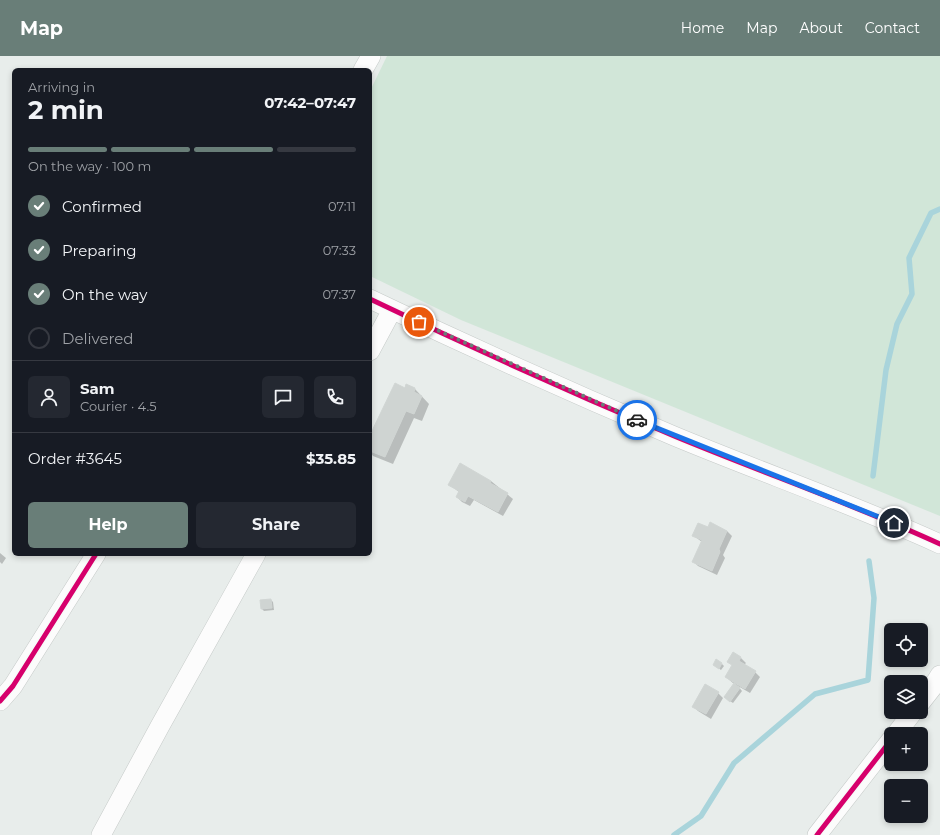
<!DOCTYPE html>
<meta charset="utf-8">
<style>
:root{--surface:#171b24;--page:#242831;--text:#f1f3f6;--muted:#9ea1a6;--line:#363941;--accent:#697e78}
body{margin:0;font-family:Montserrat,sans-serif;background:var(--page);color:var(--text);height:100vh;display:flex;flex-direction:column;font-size:15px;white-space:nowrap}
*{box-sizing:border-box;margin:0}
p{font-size:13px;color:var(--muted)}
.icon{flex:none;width:22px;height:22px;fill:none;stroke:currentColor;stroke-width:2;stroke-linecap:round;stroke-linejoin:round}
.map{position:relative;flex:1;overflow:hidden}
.details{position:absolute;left:12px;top:12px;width:360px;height:488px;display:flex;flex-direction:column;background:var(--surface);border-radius:6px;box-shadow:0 2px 6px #0003}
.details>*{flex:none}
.buttons{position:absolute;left:884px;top:567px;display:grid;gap:8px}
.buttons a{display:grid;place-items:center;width:44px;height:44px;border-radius:6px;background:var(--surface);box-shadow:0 2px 6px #0003;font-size:20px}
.pin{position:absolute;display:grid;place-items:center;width:34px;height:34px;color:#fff;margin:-17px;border:2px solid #fff;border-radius:50%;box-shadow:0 1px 4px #0007}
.courier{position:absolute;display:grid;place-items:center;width:40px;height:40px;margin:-20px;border:3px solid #1a73e8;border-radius:50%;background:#fff;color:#222;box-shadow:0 1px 5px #0007}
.headline em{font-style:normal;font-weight:700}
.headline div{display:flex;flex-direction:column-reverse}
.headline{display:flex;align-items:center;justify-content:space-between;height:68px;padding:0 16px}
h1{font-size:26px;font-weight:700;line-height:30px}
.bar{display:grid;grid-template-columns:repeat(4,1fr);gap:6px 4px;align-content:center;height:48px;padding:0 16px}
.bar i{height:5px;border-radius:3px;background:var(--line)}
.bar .selected{background:var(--accent)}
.bar p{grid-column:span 4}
.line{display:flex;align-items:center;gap:10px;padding:0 16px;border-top:1px solid var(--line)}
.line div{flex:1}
.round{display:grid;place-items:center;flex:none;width:42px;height:42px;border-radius:6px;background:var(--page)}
ol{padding:0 16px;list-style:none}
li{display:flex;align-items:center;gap:12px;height:44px}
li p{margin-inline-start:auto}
li .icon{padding:4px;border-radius:50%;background:var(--accent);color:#fff;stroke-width:4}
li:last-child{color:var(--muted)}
li i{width:22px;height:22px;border:2px solid var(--line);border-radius:50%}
.button{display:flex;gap:8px;margin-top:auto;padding:8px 16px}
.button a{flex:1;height:46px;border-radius:6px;background:var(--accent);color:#fff;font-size:16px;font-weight:700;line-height:46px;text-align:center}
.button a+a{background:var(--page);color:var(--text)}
header{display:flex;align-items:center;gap:24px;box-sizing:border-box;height:56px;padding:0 20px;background:var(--accent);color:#fff}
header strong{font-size:19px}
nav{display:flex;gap:22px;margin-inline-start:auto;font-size:14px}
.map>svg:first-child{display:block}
.green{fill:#d1e6d8}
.shadow{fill:#0003}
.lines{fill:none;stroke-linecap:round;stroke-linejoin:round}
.stream{stroke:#a9d4db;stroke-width:5.5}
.building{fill:#cfd4d2;stroke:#d1d6d4}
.minor-casing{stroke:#c5cac8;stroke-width:20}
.minor{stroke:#fcfcfc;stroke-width:19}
.cycleway-casing{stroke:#f7fbf9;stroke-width:8}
.cycleway{stroke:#d6006c;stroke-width:5}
.done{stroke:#697e78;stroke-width:4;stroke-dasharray:0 7.2}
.route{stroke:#1a73e8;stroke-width:5}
</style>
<header>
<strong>Map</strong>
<nav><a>Home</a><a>Map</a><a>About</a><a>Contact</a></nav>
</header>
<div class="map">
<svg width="940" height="779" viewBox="0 0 940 779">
<rect width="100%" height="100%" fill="#e8edeb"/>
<!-- green -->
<path class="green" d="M387,0H940V460L461,264L370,220V35Z"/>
<!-- shadow -->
<path class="shadow" d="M407,329L415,333L429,348L422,365L414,362L393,408L373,400L370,396V382Z
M491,425L513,443L503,460L474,444L470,450L462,446L457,441L459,436L450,429Z
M710,468L727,475L732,480L723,499L725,502L717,519L698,510L693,505L702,486L694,480L708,473Z
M0,497L6,502L2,508L0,506Z
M271,544L273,546L274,554L264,555L262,553Z
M733,598L741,602L746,607L744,609L755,616L760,621L750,637L738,630L742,635L733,647L727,643L734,628L726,621L733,610Z
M722,608L724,610L721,614L714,609Z
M718,637L723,642L711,663L698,655L693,650Z"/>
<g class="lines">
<!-- stream -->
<path class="stream" d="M873,420L886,314L897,268L912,238L909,202L931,157L940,153
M674,779L701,760L734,707L815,638L868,624L874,542L869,505"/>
</g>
<!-- building -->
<path class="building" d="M395,327L405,332L406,328L415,332L414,336L422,340L414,358L406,355L385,401L370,395V379Z
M460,407L491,425L490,427L508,437L498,456L468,440L465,446L456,441L459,435L448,429Z
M710,466L727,475L719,493L720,496L712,515L692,506L702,484L692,480L698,467L708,471Z
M271,543L272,552L261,553L260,544Z
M733,596L741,601L739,605L756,615L745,633L725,621L732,609L727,606Z
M716,603L722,607L719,613L713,609Z
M734,627L740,632L730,646L724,641Z
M705,628L719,636L706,658L692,651Z"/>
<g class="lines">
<defs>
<path id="minor" d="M363,14L371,0
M370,243C470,291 572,337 674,380C763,417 853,448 940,488
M370,295L392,254
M0,645L13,630L96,498
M921,646L932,632L940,619
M896,678L913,656
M101,779L160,670L256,498
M817,779L891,684"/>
</defs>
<!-- minor casing -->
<use href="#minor" class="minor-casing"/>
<!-- minor -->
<use href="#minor" class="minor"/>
<defs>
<path id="cycleway" d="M370,243C470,291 572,337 674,380C763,417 853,448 940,488
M0,645L13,630L96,498
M817,779L891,684"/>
</defs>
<!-- cycleway casing -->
<use href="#cycleway" class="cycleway-casing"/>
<!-- cycleway -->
<use href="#cycleway" class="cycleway"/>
</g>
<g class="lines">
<!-- done -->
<path class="done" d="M419,266L637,364"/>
<!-- route -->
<path class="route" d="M637,364L894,467"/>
</g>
</svg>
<div class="buttons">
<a><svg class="icon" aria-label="locate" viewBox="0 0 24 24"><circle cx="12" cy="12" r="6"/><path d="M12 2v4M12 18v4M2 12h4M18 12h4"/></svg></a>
<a><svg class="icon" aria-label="layers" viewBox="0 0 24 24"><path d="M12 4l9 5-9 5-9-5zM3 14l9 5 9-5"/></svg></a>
<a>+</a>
<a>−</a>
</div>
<div class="pin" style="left:419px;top:266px;background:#ea580c"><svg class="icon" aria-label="bag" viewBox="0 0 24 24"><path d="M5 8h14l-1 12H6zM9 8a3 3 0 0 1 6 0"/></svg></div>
<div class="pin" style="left:894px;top:467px;background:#1f2937"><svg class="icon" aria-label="home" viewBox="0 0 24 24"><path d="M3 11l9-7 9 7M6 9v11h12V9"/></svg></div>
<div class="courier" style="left:637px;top:364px"><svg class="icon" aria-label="car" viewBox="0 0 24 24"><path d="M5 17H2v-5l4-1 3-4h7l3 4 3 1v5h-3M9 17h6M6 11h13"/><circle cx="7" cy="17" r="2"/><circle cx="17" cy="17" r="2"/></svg></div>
<section class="details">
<div class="headline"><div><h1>2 min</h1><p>Arriving in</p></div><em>07:42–07:47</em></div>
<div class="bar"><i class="selected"></i><i class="selected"></i><i class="selected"></i><i></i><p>On the way · 100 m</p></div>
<ol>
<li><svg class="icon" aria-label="check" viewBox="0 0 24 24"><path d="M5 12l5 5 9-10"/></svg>Confirmed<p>07:11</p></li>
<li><svg class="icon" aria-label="check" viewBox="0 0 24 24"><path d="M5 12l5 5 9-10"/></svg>Preparing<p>07:33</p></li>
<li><svg class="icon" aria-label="check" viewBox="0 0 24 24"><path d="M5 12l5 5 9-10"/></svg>On the way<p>07:37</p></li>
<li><i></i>Delivered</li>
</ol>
<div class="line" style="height:72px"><a class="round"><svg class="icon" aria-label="person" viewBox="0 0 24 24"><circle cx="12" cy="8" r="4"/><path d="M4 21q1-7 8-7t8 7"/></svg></a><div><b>Sam</b><p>Courier · 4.5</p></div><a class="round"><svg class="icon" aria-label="chat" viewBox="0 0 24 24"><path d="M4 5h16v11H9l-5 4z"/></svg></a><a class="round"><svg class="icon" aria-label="phone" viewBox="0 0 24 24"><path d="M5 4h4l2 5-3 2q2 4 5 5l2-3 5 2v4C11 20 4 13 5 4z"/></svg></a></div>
<div class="line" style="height:52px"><div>Order #3645</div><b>$35.85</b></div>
<div class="button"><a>Help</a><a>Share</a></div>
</section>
</div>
